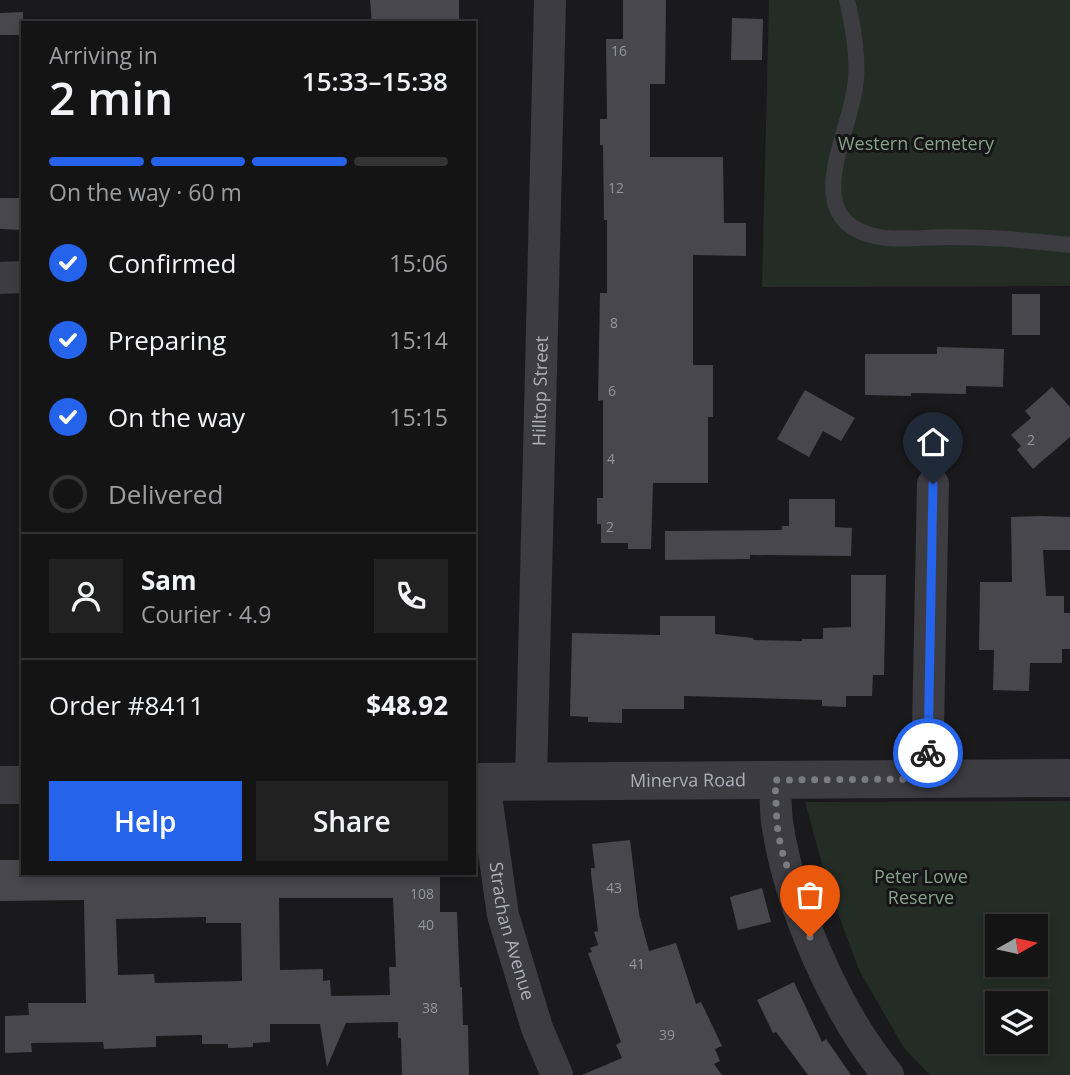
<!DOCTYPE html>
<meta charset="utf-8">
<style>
:root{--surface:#141415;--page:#212122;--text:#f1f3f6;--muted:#9d9ea0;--line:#333334;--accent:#2563eb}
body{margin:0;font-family:"Open Sans",sans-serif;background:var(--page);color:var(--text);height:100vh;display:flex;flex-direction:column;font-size:26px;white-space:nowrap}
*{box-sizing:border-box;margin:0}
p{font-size:23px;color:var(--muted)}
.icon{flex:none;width:38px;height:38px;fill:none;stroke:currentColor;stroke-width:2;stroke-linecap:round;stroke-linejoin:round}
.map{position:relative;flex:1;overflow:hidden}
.sheet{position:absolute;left:21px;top:21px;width:455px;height:854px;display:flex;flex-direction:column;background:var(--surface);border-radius:0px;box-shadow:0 4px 10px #0003,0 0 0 2px var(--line)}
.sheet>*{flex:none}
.needle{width:46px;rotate:81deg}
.tools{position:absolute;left:985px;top:914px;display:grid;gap:14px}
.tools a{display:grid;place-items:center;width:63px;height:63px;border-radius:0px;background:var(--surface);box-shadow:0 4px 10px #0003,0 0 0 2px var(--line);font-size:35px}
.pin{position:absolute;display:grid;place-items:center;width:60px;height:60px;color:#fff;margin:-72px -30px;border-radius:50% 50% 50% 0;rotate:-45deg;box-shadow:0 0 7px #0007}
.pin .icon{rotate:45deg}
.courier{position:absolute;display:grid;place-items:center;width:70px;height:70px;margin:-35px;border:5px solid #2563eb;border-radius:50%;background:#fff;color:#222;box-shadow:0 2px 9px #0007}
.summary em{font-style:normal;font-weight:600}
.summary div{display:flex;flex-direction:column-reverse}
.summary{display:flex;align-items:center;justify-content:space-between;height:119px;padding:0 28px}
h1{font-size:46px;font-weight:600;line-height:52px}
.bar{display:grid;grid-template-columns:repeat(4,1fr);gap:10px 7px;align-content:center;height:84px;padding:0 28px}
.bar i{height:9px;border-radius:5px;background:var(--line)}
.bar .current{background:var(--accent)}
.bar p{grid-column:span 4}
.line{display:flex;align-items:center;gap:18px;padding:0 28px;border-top:2px solid var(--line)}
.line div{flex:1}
.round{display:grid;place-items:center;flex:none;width:74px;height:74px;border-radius:0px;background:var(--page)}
ol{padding:0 28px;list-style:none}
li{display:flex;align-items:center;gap:21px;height:77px}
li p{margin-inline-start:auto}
li .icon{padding:7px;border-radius:50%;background:var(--accent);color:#fff;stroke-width:4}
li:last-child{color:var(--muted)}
li i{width:38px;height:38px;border:4px solid var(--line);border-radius:50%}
.action{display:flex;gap:14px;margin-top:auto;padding:14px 28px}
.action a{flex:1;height:80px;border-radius:0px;background:var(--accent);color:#fff;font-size:28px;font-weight:600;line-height:80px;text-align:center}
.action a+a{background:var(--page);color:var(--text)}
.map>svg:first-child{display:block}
.green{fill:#242c26;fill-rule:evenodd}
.building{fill:#47474c;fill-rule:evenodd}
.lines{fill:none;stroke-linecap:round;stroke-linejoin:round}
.service{stroke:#3c3c41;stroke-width:16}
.minor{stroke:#3c3c41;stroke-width:32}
.tertiary{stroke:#3c3c41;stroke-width:38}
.done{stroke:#7a7c83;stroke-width:7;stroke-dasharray:0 12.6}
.route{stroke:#2563eb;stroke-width:9}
.labels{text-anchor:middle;stroke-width:6;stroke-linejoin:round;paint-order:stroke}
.number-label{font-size:14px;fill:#94969e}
.park-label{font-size:18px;fill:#87a38b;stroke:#151517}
.street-label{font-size:18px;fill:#aeb1ba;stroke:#151517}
</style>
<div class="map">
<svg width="1070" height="1075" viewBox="0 0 1070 1075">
<rect width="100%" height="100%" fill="#1a1a1c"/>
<!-- green -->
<path class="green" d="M769,0H1070V286L762,287Z
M1070,801V1075H930L904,1048L859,970L828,886L805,802ZM998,926H1036V964H998ZM998,1003H1036V1041H998Z"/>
<!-- building -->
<path class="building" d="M370,0H459V23H372Z
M623,0H666L665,84H650V157H723L724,223H746V256L693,255V365H713V417H708V483H653L651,549H628V543H601V524H597V498H603V400L598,401L600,293H607V220H604L603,145H600V119H607L606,39H623Z
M23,12V35H0V13Z
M732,18L763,19L762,60H731Z
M0,198H23V230L0,229Z
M1012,294H1040V335H1012Z
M937,347L1004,349L1003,387L966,386V394L911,393V396L865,395V354H937Z
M1052,387L1070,407V437L1033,469L1017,450L1021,446L1011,435L1031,418L1025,411Z
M805,390L855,418L841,441L823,431L809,457L777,439Z
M789,499H835V527L852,528L851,556L750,555V559L665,560V531L782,530V526H789Z
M1042,516L1070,517V550H1043L1046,596H1064V613H1070V649H1062V663H1030L1029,691L993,690L994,650H979L980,582H1012L1011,517Z
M851,575H886L884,675H873L872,696H846V707L822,706V700L684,696V709H622V723L588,722V717L570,716L572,633L660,635V616H715V634L753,638L754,640L802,641V639H823V628L851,627Z
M630,840L639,914L649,951L676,943L696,1004L701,1002L722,1046L715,1049L720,1061L714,1064L722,1075H582L622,1058L616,1045L621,1042L588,953L592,952L590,948L598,945L594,932L598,931L591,874V868H595L592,844Z
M0,860H23V873H440V912H457L460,987H462L463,1025H468L469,1075H402L401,1038H398V1022L346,1023L327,1067L320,1024H270V1042L253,1043V1047L228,1048V1044H202V1035L156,1036V1047L104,1049L103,1042L31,1043L32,1052L5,1053V1016L29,1015L28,1003H86L84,900L0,901ZM279,898H393L396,967H389L390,995L331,996L330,980L323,981V969L280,970ZM206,917V923H241L242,981L155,983L154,974L118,975L116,919Z
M762,888L771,922L738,930L730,897Z
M794,982L822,1042L826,1039L851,1075H808L776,1032L773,1033L757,1000Z"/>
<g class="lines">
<!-- service -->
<path class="service" d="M847,0C853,26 858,53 856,79C853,131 794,221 879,237C900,241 926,237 948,237C989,237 1029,240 1070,245"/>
<!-- minor -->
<g class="minor">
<path d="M0,278L23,277"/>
<path d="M927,779L933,484"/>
<path d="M775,780C776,796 775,813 778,828C791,909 836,1012 888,1075"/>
<path id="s1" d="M531,781L550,0"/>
<path id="s2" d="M484,782L503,915L537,1028L557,1075"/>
</g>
<!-- tertiary -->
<g class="tertiary">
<path id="s3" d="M474,782L1070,778"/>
<path d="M0,785H23"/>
</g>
</g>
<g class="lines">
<!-- done -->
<path class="done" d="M810,937L781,848L777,825L775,780L928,779V753"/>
<!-- route -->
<path class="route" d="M928,753L933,484"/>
</g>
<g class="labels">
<!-- number labels -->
<g class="number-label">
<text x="619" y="56">16</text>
<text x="616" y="193">12</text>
<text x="614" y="328">8</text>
<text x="612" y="396">6</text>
<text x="1031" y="445">2</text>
<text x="611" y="464">4</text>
<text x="610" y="532">2</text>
<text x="614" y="893">43</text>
<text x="422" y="899">108</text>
<text x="426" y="930">40</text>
<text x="637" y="969">41</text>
<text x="430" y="1013">38</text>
<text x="667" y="1040">39</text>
</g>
<!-- park labels -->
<g class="park-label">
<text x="916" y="150">Western Cemetery</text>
<text x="921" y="883">Peter Lowe<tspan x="921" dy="21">Reserve</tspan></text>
</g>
<!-- street labels -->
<g class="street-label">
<text dy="6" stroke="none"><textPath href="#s1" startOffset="390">Hilltop Street</textPath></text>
<text dy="6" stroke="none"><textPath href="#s3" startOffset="214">Minerva Road</textPath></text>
<text dy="6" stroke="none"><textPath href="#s2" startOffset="152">Strachan Avenue</textPath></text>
</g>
</g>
</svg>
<div class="tools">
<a><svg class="needle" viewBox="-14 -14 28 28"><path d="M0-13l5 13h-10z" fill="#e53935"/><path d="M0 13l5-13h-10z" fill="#9d9ea0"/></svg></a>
<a><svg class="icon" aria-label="layers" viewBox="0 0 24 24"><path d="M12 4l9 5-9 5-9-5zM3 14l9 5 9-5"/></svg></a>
</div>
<div class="pin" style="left:810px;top:937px;background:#ea580c"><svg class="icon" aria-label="bag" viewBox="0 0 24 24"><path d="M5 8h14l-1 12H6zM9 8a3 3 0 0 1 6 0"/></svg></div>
<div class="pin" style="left:933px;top:484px;background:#1f2937"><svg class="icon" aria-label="home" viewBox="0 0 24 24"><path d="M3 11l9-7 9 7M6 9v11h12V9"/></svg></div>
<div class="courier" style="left:928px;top:753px"><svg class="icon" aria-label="bike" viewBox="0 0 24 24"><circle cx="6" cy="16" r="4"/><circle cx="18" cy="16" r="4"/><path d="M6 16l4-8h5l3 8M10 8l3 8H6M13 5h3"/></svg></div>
<section class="sheet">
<div class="summary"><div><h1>2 min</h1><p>Arriving in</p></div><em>15:33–15:38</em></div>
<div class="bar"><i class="current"></i><i class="current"></i><i class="current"></i><i></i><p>On the way · 60 m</p></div>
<ol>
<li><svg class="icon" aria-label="check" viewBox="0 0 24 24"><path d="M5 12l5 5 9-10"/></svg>Confirmed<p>15:06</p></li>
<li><svg class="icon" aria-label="check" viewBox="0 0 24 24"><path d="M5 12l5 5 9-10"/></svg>Preparing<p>15:14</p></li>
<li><svg class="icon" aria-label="check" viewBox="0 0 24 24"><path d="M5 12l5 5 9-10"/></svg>On the way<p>15:15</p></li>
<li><i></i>Delivered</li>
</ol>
<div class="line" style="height:126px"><a class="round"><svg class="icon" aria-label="person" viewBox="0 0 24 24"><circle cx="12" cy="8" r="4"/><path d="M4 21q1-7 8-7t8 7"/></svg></a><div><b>Sam</b><p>Courier · 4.9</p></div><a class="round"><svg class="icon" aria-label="phone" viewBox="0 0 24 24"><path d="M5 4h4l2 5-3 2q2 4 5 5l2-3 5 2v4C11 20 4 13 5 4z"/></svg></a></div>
<div class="line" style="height:91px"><div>Order #8411</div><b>$48.92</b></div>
<div class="action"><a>Help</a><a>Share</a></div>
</section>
</div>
